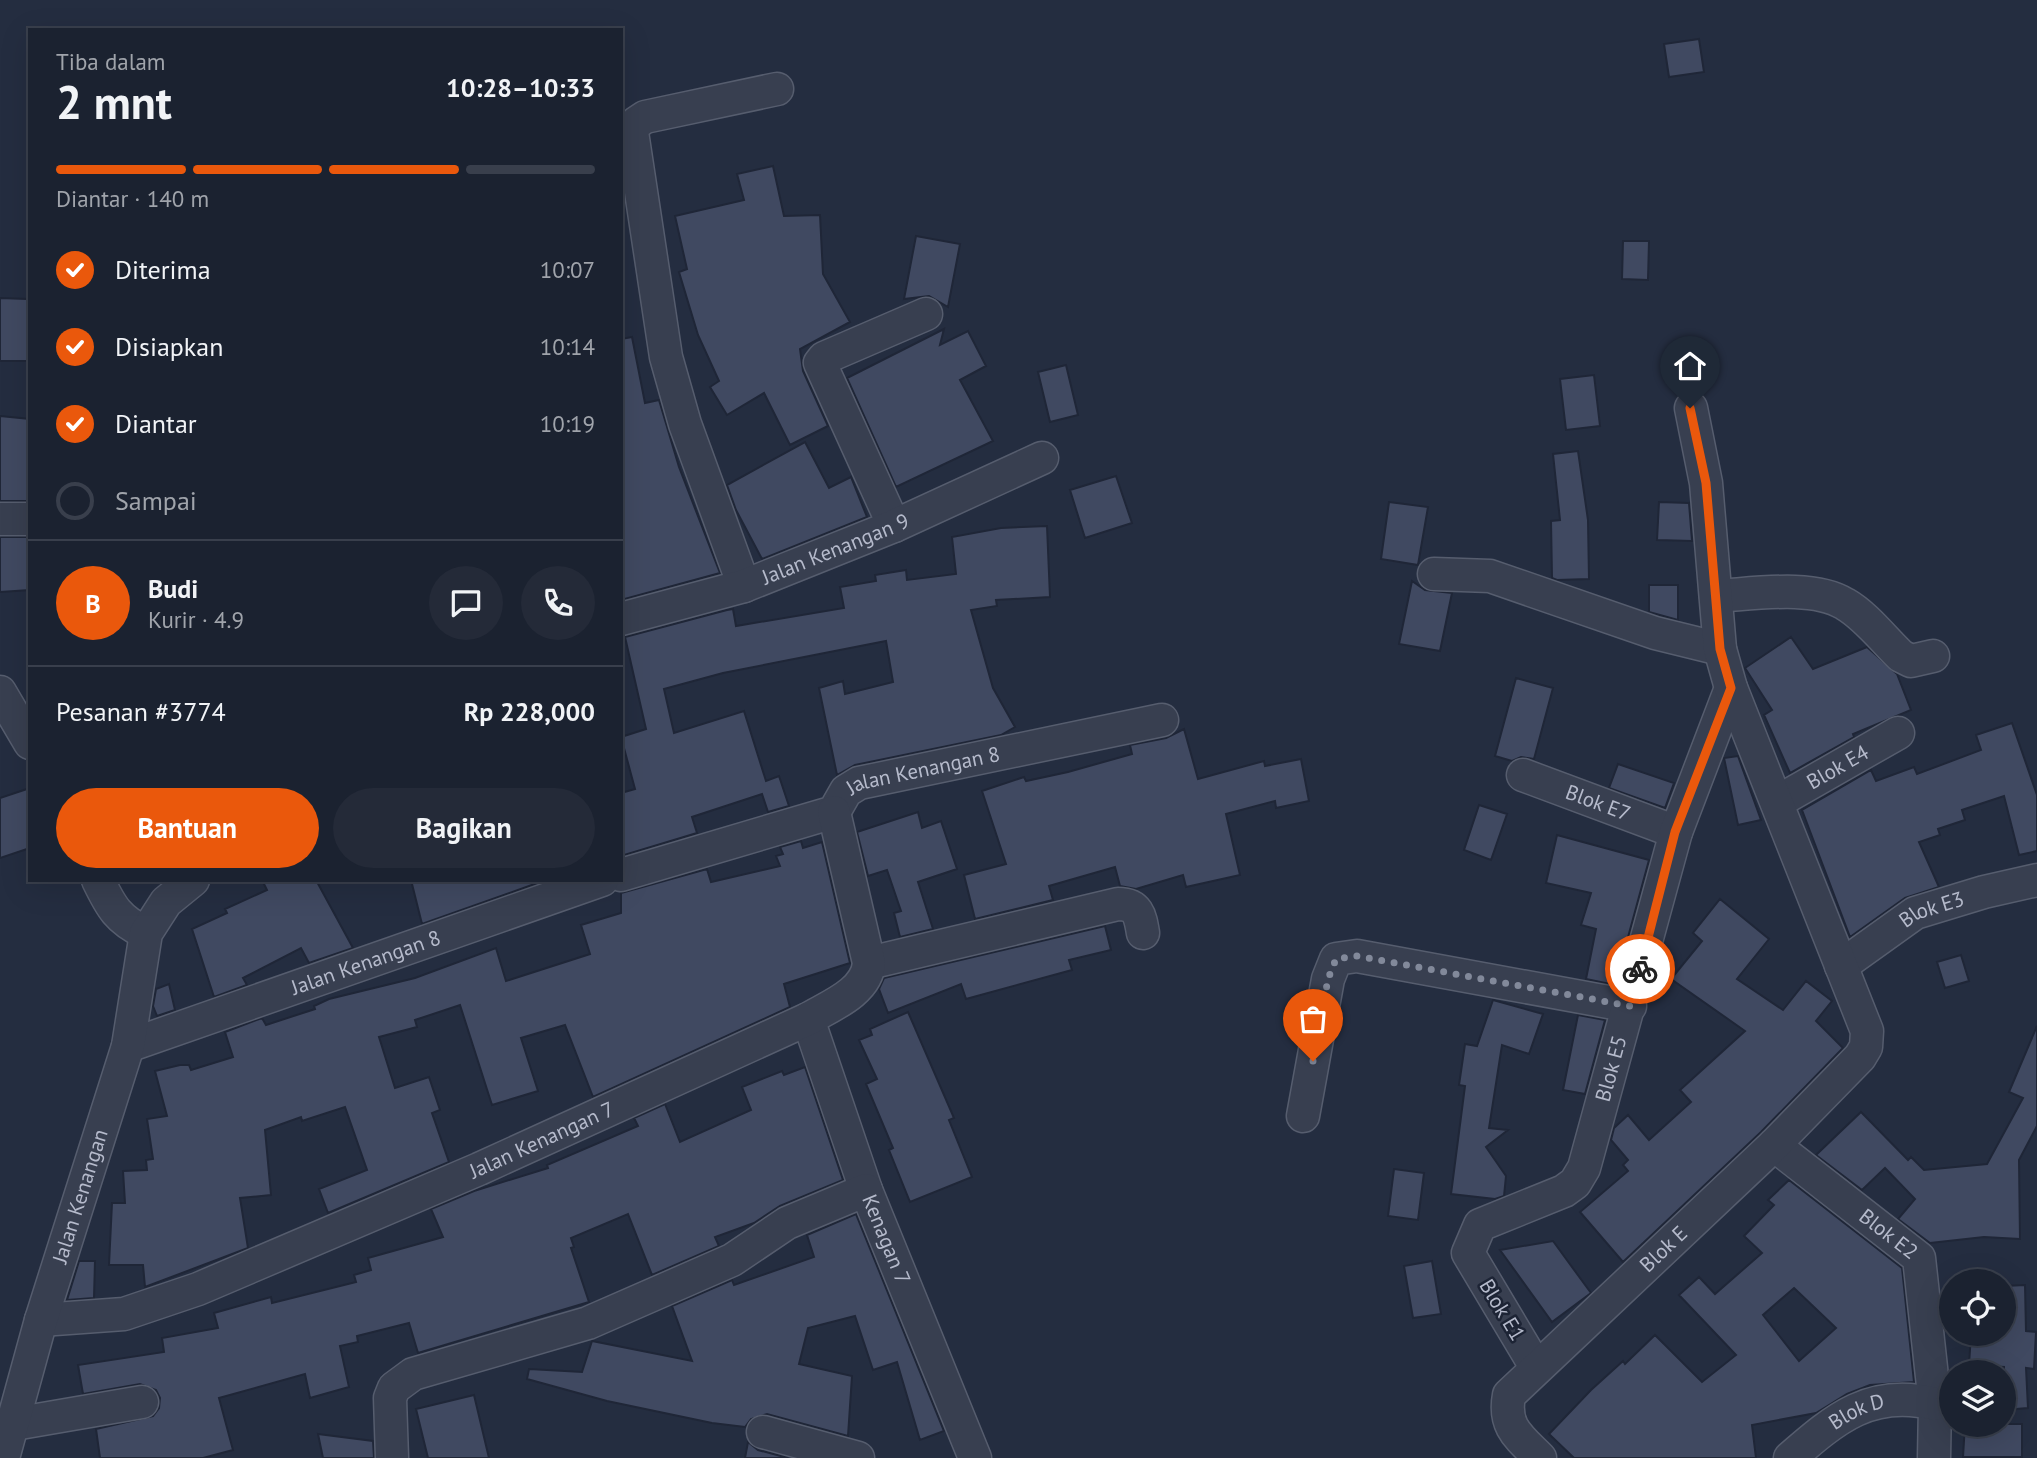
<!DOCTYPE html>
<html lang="id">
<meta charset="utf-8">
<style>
:root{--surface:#1b2230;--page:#242a38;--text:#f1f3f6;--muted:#a0a4ab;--line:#393f4c;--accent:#ea580c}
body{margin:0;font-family:"PT Sans",sans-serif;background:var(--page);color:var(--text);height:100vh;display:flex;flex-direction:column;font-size:26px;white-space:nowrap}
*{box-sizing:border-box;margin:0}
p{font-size:23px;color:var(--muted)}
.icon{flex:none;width:38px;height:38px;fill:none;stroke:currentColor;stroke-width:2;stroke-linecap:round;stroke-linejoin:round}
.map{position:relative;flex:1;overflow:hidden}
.sheet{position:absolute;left:28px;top:28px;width:595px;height:854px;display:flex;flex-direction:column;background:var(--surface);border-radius:0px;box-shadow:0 7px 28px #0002,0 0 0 2px var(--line)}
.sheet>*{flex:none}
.fabs{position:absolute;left:1939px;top:1269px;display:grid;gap:14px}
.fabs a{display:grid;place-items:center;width:77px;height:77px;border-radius:50%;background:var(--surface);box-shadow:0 7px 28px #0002,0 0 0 2px var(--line);font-size:35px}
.pin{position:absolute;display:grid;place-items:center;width:60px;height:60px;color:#fff;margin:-72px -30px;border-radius:50% 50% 50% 0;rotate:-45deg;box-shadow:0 0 7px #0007}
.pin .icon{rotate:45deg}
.courier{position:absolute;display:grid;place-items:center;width:70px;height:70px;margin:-35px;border:5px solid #ea580c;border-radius:50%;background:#fff;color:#222;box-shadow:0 2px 9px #0007}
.headline em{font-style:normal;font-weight:700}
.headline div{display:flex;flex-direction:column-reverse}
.headline{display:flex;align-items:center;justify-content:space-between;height:119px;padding:0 28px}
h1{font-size:46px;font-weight:700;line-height:52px}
.bar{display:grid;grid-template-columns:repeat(4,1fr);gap:10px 7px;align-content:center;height:84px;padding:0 28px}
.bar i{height:9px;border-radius:5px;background:var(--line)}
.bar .current{background:var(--accent)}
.bar p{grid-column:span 4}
.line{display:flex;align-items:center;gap:18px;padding:0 28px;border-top:2px solid var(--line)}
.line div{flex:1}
.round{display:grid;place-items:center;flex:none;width:74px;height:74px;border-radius:37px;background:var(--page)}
ol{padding:0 28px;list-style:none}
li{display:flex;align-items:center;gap:21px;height:77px}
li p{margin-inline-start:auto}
li .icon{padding:7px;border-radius:50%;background:var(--accent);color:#fff;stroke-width:4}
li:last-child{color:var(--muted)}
li i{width:38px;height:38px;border:4px solid var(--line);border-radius:50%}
.cta{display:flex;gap:14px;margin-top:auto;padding:14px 28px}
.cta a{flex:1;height:80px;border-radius:42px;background:var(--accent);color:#fff;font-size:28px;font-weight:700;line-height:80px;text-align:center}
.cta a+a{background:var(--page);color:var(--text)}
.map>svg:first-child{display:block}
.building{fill:#404961;stroke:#1f2637;stroke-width:2;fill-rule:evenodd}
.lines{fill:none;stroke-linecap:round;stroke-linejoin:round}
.minor-casing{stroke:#565d6e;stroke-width:35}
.minor{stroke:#383f50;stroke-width:32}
.done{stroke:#82899a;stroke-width:7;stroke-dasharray:0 12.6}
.route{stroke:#ea580c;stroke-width:9}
.labels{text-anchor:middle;stroke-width:5;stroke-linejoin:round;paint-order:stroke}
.street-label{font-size:21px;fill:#b5bacb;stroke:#1d2435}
</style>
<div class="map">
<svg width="2037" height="1458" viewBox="0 0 2037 1458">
<rect width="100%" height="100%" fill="#242d40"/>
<!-- building -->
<path class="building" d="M1699,39L1704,72L1669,77L1664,44Z
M773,166L784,216L820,215L823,274L850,322L800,349L803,371L828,426L790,445L764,393L727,415L710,387L719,381L698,335L679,272L687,269L675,216L744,200L737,174Z
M916,236L960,244L948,307L929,296L904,299Z
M1623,241H1649L1648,280L1622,279Z
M0,298L27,299L30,361H0Z
M944,329L940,345L968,331L986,366L960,380L993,441L896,487L847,378Z
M632,337L645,403L659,400L679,467L720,573L621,600V339Z
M1066,365L1078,415L1050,422L1038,372Z
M1594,375L1600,426L1566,430L1560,379Z
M0,416L30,419V501H0Z
M805,442L829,488L851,477L867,517L762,559L736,510L727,485Z
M1578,451L1588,520L1589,579L1557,580L1552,578L1551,521L1560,520L1553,454Z
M1116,476L1132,523L1085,538L1070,490Z
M1389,502L1428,507L1418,565L1381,559Z
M1659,502L1689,503L1692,541L1657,540Z
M1047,526L1050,597L996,600L997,606L971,610L993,688L1015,727L1001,735L855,765L837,775L819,688L843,681L845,694L893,682L886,641L723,673L664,689L674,733L744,711L766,781L779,776L789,806L768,812L762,794L692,817L697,833L621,856V793L635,789L621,737L646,729L625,637L727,610L733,609L736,626L844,608L840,587L876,581L875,575L906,570L907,580L956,574L952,537L1001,528Z
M0,537H30V590L0,592Z
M1412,581L1425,590L1452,593L1440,651L1399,644Z
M1649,585H1678V620L1649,612Z
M1791,637L1813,669L1867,647L1897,674L1911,710L1853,734L1854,737L1790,773L1764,715L1772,710L1745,668Z
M1516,678L1553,688L1534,759L1521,757L1512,761L1495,756Z
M2012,723L2037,795V851L2019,855L2004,796L1962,810L1965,820L1938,829L1940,835L1919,842L1939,887L1905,898L1850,937L1802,810L1871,770L1876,781L1914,767L1917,774L1981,750L1976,735Z
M1184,729L1198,779L1264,761L1265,766L1301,759L1309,801L1276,808L1275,801L1226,814L1240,875L1186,887L1183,875L1136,889L1120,886L1115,867L1049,886L1053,900L975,919L964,875L1006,864L982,791L1024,777L1026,781L1068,772L1132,754L1130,745L1166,738Z
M1738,756L1761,820L1738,825L1724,758Z
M1618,764L1674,783L1665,808L1609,788Z
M30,788V848L0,858V798Z
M1479,805L1507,814L1491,860L1464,850Z
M918,812L922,828L941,821L957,869L918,882L933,929L900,937L894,913L901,911L887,870L868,876L857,832Z
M1557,835L1649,860L1615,985L1586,979L1596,929L1581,925L1591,893L1546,883Z
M801,841L803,848L822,842L850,963L784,984L790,1007L593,1097L565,1025L521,1038L538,1091L492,1105L460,1005L415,1020L417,1027L379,1037L395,1088L429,1077L440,1110L432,1113L449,1162L328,1213L319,1189L367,1170L345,1107L302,1121L301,1117L265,1130L271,1195L240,1198L248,1248L145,1287L143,1265H109L112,1203H125L123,1171L147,1170L146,1160L153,1159L147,1119L167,1116L155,1071L180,1065H189L191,1070L233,1057L225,1032L262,1018L266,1025L315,1009L314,1006L329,999L415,978L496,948L506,981L590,954L581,925L621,913V893L707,869L711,882L780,866L776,856L783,854L780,847Z
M262,880H316L353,948L309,963L301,948L243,978L247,985L214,997L192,929L227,913L225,909L267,890Z
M411,880H543V881L422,924Z
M1720,899L1769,939L1737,979L1783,1010L1806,981L1832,1001L1816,1021L1843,1048L1761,1132L1623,1262L1580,1212L1628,1171L1623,1165L1628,1160L1611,1140L1614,1128L1628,1115L1649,1140L1691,1102L1680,1090L1745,1031L1671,979L1702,941L1693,933Z
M1105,926L1111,950L1069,960L1072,970L966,999L961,984L888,1013L879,989L884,978Z
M1961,955L1969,981L1945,988L1937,962Z
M169,984L175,1010L157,1016L153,1006L156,989Z
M1493,1000L1543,1014L1529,1054L1502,1045L1489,1128L1508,1130L1486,1147L1506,1176L1504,1196L1495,1199L1451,1194L1465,1086L1459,1085L1465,1044L1477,1046Z
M908,1012L954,1118L949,1120L972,1177L910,1202L889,1150L893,1148L866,1084L877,1079L859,1040L872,1035L870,1029Z
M1578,1015L1605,1020L1585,1094L1563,1090Z
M2037,1026V1126L2019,1160L2020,1239L1984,1237L1930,1243L1898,1219L1915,1199L1885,1168L1862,1190L1816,1155L1861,1112L1908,1160L1911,1157L1924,1170L1987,1164L2023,1098L2009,1092Z
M805,1067L843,1180L780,1206L754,1223L715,1237L719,1246L652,1275L628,1214L571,1238L574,1247L571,1248L589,1302L418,1353L409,1323L357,1336L358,1342L340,1346L349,1387L310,1398L305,1374L219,1398L233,1450L203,1458H100L96,1429L153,1416L159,1408L160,1398L156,1390L140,1384L83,1394L78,1365L164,1352L162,1338L218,1328L214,1313L271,1297L272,1303L356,1282L354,1275L371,1270L368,1258L443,1237L431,1209L474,1191L548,1168L547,1165L638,1126L634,1118L665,1104L680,1142L751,1110L742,1087L782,1071L784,1075Z
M1394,1169L1424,1173L1418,1220L1388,1216Z
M1789,1180L1902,1268L1914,1382L1870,1385L1847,1394L1816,1413L1752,1425L1756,1458H1574L1549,1434L1591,1390L1623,1361L1625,1364L1655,1335L1702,1382L1736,1355L1679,1295L1699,1277L1715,1294L1762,1253L1744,1236L1774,1205L1768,1200ZM1794,1288L1836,1328L1799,1361L1763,1315Z
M856,1214L944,1431L920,1440L897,1362L873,1370L855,1316L808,1328L799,1364L852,1376L848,1436L767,1414L751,1419L745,1427L712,1423L607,1401L527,1379L529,1369L582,1372L592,1341L692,1361L672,1306L732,1280L734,1285L814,1257L807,1235Z
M1553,1241L1591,1293L1552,1322L1500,1250Z
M79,1261H95L94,1298L67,1300Z
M1432,1261L1441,1314L1413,1318L1404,1266Z
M2025,1285L2026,1331L2036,1332L2034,1369L2026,1368L2028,1408L2004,1410V1367L1969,1365L1971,1334H2004V1286Z
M474,1395L489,1458H428L416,1409Z
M1965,1424H2022V1457H1963Z
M318,1434L373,1441L374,1458H323Z
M748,1442L758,1450L788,1458H745Z"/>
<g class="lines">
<defs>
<g id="minor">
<path d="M0,519H30"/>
<path d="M894,526L820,363L824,358L926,314"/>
<path d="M1434,574L1490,576L1655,633L1720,649"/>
<path d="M744,586L685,424L666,357L632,132L636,123L645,117L777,89"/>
<path d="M1716,596C1753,594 1813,584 1845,604C1866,616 1884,640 1901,656L1911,661L1933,656"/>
<path id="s1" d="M621,619L744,586L894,526L1042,458"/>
<path d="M0,692L30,743"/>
<path id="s2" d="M1523,775L1676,832"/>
<path id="s3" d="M1777,802L1898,733"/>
<path id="s4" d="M621,875L834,812L846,791L859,783L1162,720"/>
<path d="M98,880C111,907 118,920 146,933"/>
<path d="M869,963L1118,904C1138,904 1140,915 1143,933"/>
<path id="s5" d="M1841,966L1915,913L1984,892L2037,880"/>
<path id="s6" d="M808,1019L866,1190L975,1458"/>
<path id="s7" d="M128,1046L602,880"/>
<path d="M1303,1116L1328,979L1336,959L1357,956L1630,1006"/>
<path id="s8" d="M1774,1145L1919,1258L1935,1404L1934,1458"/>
<path id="s9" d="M41,1320L124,1314L198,1289L479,1169L808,1019C830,1006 867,992 869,963L834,812"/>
<path id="s10" d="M1536,1367L1468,1253L1480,1225L1564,1191L1575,1183L1584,1168L1676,832L1731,688"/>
<path d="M14,1424L142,1402"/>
<path d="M763,1432L858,1458"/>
<path id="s11" d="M3,1458L41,1320L128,1046L146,933L166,902L193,880"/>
<path d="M392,1458L390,1398L394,1388L413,1374L588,1323L732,1260L787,1223L866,1190"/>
<path id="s12" d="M1540,1458C1519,1437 1503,1427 1509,1395L1774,1145L1860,1057L1866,1047L1867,1031L1731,688L1720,649L1706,483L1691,408"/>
<path id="s13" d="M1790,1458C1836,1418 1871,1388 1935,1404"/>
</g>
</defs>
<!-- minor casing -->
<use href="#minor" class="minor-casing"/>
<!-- minor -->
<use href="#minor" class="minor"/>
</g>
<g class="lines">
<!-- done -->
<path class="done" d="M1313,1061L1328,979L1336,959L1357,956L1630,1006L1640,969"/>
<!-- route -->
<path class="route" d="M1640,969L1675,832L1731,688L1720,649L1706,483L1690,408"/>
</g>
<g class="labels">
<!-- street labels -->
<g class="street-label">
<text dy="7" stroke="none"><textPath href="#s1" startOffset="226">Jalan Kenangan 9</textPath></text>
<text dy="7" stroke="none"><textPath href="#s3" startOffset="70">Blok E4</textPath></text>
<text dy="7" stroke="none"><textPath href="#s4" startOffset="327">Jalan Kenangan 8</textPath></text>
<text dy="7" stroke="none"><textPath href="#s2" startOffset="80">Blok E7</textPath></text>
<text dy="7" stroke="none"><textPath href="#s5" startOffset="108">Blok E3</textPath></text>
<text dy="7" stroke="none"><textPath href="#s7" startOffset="252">Jalan Kenangan 8</textPath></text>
<text dy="7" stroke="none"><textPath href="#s10" startOffset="388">Blok E5</textPath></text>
<text dy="7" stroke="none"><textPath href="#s9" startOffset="536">Jalan Kenangan 7</textPath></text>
<text dy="7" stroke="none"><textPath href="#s11" startOffset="273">Jalan Kenangan</textPath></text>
<text dy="7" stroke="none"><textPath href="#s8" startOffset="145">Blok E2</textPath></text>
<text dy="7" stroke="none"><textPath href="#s6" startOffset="234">Kenagan 7</textPath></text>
<text dy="7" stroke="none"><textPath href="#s12" startOffset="287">Blok E</textPath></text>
<text transform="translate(1502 1310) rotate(59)" y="7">Blok E1</text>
<text dy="7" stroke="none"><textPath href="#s13" startOffset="82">Blok D</textPath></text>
</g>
</g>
</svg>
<div class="fabs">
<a><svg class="icon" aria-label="locate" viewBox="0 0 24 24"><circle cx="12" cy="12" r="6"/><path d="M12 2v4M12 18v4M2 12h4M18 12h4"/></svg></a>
<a><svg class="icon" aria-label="layers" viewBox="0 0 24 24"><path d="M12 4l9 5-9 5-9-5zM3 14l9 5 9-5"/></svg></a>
</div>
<div class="pin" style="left:1313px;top:1061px;background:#ea580c"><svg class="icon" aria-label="bag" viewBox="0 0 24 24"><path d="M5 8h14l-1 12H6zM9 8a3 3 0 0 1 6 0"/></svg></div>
<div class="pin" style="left:1690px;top:408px;background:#1f2937"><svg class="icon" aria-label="home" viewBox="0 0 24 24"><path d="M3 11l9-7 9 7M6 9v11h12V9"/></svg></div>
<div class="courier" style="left:1640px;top:969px"><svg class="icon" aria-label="bike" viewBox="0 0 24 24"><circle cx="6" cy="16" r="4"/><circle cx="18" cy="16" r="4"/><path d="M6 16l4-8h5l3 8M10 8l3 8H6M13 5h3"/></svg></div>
<section class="sheet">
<div class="headline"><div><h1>2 mnt</h1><p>Tiba dalam</p></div><em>10:28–10:33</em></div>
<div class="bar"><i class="current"></i><i class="current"></i><i class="current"></i><i></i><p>Diantar · 140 m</p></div>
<ol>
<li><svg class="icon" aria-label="check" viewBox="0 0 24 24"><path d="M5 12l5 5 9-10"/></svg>Diterima<p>10:07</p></li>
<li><svg class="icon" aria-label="check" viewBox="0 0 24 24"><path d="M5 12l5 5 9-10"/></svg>Disiapkan<p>10:14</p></li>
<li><svg class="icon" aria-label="check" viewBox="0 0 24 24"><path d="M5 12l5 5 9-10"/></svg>Diantar<p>10:19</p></li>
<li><i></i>Sampai</li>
</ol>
<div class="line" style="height:126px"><b class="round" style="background:var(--accent);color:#fff">B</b><div><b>Budi</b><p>Kurir · 4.9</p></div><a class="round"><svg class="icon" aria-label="chat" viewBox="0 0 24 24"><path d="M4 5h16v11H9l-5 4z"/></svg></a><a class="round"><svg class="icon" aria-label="phone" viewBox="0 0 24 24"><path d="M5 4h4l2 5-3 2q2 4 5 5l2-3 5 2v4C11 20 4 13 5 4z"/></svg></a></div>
<div class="line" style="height:91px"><div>Pesanan #3774</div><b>Rp 228,000</b></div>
<div class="cta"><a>Bantuan</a><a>Bagikan</a></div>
</section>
</div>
